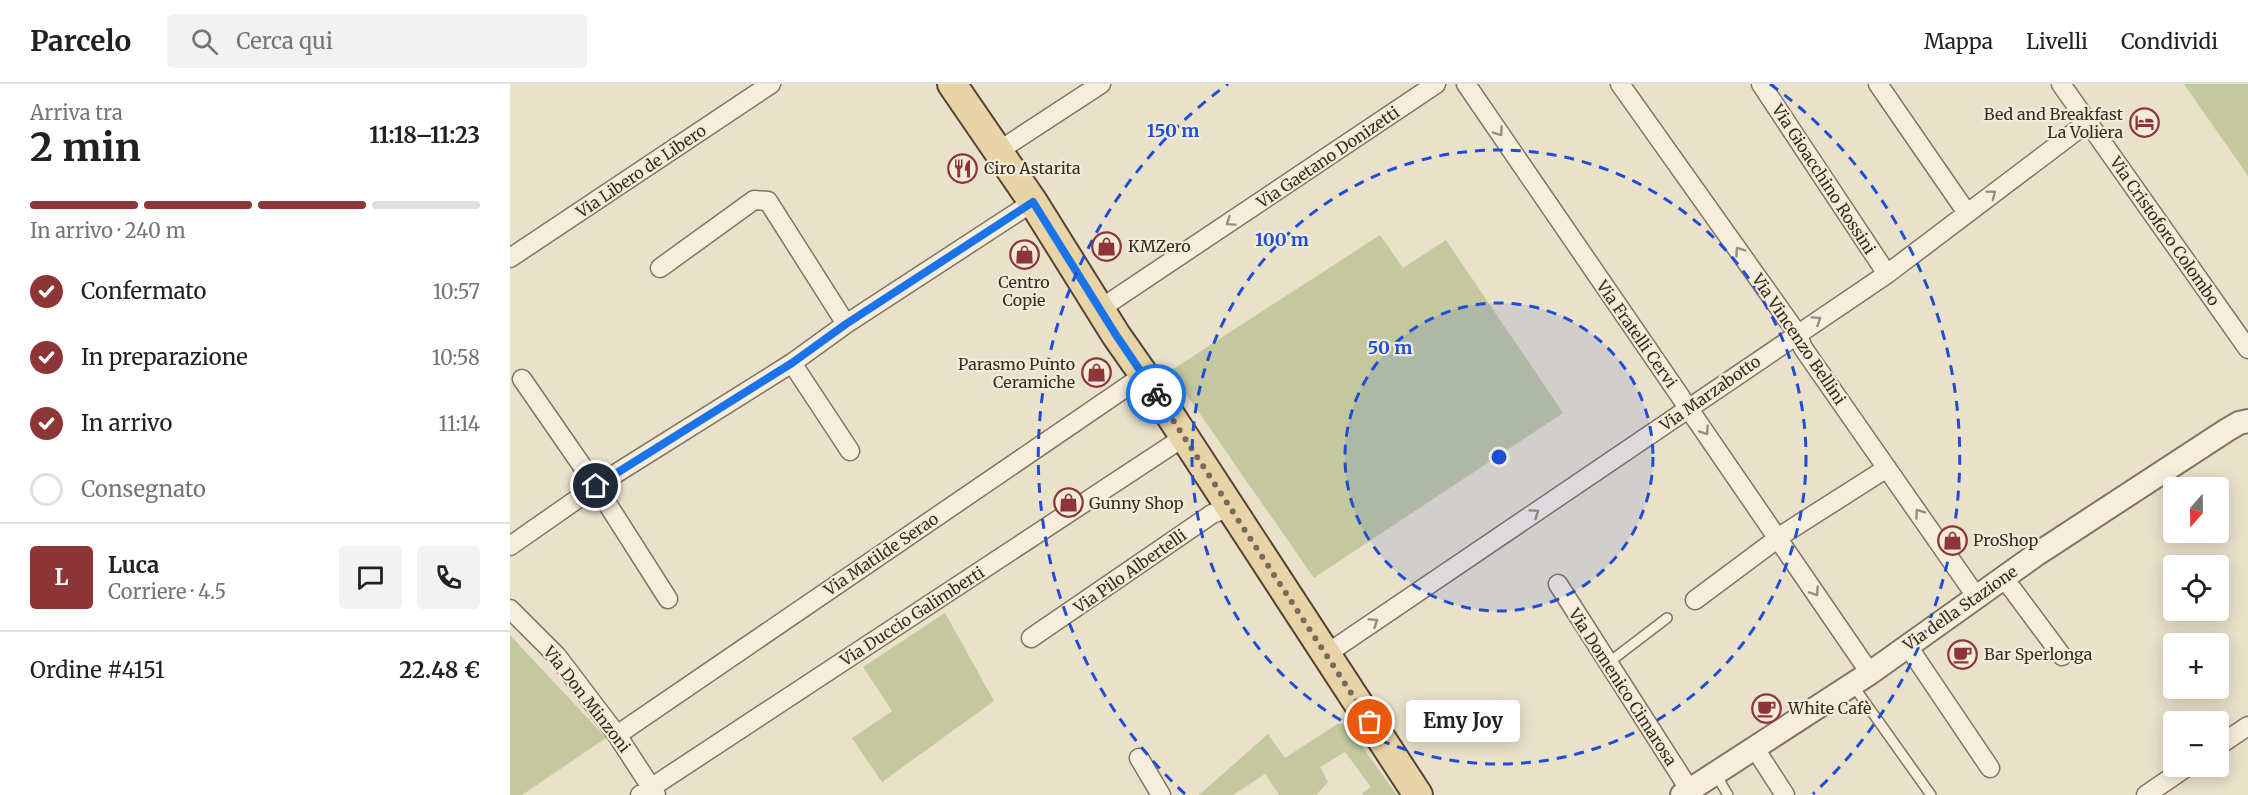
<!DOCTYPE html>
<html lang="it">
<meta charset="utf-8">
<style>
:root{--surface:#fff;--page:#f2f2f2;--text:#202124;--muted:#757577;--line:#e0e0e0;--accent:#8e3637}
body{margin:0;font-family:Merriweather,serif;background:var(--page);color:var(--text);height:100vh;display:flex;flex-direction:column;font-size:22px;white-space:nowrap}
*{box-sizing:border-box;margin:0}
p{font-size:20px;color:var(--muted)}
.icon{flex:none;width:33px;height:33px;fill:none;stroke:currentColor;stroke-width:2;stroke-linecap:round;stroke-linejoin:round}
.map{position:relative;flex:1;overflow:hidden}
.panel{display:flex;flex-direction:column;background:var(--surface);width:510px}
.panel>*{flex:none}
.needle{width:39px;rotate:200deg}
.buttons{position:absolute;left:1653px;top:393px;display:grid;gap:12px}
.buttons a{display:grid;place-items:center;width:66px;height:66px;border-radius:6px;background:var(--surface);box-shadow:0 3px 15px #0003;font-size:30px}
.pin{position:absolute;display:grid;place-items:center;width:51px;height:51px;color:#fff;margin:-26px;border:3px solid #fff;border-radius:50%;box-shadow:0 2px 6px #0007}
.courier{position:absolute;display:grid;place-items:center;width:60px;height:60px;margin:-30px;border:4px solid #1a73e8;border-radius:50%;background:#fff;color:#222;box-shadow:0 2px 8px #0007}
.bubble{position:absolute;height:42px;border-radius:6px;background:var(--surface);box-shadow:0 3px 15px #0003;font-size:20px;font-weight:700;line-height:42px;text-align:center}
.overview em{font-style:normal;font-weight:700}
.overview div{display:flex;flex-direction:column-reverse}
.overview{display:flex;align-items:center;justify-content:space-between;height:102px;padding:0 30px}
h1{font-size:39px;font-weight:700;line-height:45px}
.bar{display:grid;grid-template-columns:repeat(4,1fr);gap:9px 6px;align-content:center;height:72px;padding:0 30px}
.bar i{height:8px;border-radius:4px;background:var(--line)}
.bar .on{background:var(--accent)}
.bar p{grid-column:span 4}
.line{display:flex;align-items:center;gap:15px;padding:0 30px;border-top:2px solid var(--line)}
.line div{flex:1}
.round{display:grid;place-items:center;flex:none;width:63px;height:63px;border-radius:6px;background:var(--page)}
ol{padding:0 30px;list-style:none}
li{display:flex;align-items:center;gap:18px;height:66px}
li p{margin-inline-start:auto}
li .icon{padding:6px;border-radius:50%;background:var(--accent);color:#fff;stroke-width:4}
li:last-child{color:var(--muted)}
li i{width:33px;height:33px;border:3px solid var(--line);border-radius:50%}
header{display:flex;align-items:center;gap:36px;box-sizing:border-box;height:84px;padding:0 30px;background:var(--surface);border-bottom:2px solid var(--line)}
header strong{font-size:28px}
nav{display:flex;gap:33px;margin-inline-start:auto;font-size:21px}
.search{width:420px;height:54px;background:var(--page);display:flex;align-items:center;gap:15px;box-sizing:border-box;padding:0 21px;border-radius:6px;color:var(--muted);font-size:22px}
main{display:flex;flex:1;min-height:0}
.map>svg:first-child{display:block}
.green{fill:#c3c89f}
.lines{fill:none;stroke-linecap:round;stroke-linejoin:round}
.service-casing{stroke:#857460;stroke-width:12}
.minor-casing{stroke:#857460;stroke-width:21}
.tertiary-casing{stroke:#857460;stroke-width:26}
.primary-casing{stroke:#544334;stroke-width:32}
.service{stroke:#f6eedd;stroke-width:9}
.minor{stroke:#f6eedd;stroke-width:18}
.tertiary{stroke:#f6eedd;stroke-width:22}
.primary{stroke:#e9d4a7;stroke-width:28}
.oneway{stroke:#978d80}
.done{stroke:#766b5d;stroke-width:6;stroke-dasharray:0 10.8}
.route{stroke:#1a73e8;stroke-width:8}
.ring{fill:none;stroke:#1d4ed8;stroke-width:3;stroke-dasharray:10 8}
.labels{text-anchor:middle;stroke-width:4.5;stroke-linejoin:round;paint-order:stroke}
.poi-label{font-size:16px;fill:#382c22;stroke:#f3ebd9;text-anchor:start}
.street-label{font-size:16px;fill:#382c22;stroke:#f3ebd9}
.centre{fill:#1d4ed8;stroke:#f3ebd9;stroke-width:3}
.ring-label{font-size:18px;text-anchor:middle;font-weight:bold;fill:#1d4ed8;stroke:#f3ebd9;stroke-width:4.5;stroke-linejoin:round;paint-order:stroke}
</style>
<header>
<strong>Parcelo</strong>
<div class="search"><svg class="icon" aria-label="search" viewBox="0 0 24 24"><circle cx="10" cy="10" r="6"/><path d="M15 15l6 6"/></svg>Cerca qui</div>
<nav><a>Mappa</a><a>Livelli</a><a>Condividi</a></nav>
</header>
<main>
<section class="panel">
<div class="overview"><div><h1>2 min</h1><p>Arriva tra</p></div><em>11:18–11:23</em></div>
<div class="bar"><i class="on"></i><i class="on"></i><i class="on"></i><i></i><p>In arrivo · 240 m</p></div>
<ol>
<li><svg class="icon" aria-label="check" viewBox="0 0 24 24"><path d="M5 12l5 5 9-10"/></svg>Confermato<p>10:57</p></li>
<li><svg class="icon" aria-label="check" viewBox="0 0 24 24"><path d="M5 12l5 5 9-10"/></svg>In preparazione<p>10:58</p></li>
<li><svg class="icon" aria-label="check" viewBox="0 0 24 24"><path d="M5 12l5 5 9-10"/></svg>In arrivo<p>11:14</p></li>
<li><i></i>Consegnato</li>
</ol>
<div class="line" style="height:108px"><b class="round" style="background:var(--accent);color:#fff">L</b><div><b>Luca</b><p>Corriere · 4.5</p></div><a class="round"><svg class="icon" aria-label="chat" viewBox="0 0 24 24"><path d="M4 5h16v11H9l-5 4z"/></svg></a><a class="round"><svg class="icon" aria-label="phone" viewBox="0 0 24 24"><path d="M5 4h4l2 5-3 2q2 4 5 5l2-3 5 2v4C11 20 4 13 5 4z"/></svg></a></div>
<div class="line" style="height:78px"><div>Ordine #4151</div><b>22.48 €</b></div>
</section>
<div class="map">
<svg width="1738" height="711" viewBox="0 0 1738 711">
<rect width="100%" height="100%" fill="#eae1ca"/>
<!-- green -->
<path class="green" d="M1674,0H1738V92Z
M870,151L893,184L936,156L1053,329L804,494L660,287Z
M435,529L484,617L372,698L342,654L382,627L353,583Z
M0,551L96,654L12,711H0Z
M827,640H836L887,711H853L852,709L861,703L835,668L810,683L818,698L806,711H769L755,690L723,711H689L758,650L775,674Z"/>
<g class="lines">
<defs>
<path id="service" d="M1098,579L1157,534
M1342,600L1421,711
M1205,689L1218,711"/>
<path id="minor" d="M956,0L1360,589
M1110,0L1287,249L1293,264L1466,512
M1251,0L1377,190
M1368,0L1457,129
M1551,0L1738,265
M487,68L591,0
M0,174L261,0
M150,184L244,116L258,117L336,240
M590,225L926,0
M282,279L340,367
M12,295L86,402L158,515
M0,462L86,402L282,279L336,240L523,118
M1494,494L1552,572
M1048,500L1179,705
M1185,516L1275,449L1377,384
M0,525L47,572L107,651L146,711
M521,554L702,430L720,423
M1397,561L1480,684
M815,571L1377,190L1578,38
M107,651L634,291
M1708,662L1738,642
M1244,663L1275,711
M629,674L651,711
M130,711L674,353
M1636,711L1678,682"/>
<path id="tertiary" d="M1172,711L1360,589L1527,470L1717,346L1729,339L1738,337"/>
<path id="primary" d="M442,0L523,118L606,251L634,291L908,711"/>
</defs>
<!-- service casing -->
<use href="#service" class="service-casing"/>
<!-- minor casing -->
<use href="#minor" class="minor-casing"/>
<!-- tertiary casing -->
<use href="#tertiary" class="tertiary-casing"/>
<!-- primary casing -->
<use href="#primary" class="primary-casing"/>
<!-- service -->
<use href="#service" class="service"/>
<!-- minor -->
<use href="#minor" class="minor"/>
<!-- tertiary -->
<use href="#tertiary" class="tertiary"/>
<!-- primary -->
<use href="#primary" class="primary"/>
</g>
<!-- one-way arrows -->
<defs><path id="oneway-chevron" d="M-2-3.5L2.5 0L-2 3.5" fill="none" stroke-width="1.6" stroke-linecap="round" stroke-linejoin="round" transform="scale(1.5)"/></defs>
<g class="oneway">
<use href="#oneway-chevron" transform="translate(989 48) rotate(55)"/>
<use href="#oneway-chevron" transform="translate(1482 110) rotate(-37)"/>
<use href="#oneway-chevron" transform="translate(720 138) rotate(146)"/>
<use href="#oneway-chevron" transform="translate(1229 167) rotate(-125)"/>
<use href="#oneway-chevron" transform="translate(1307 236) rotate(-34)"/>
<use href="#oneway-chevron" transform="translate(1195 347) rotate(56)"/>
<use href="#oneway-chevron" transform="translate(1025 429) rotate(-34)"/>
<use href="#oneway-chevron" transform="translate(1409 429) rotate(-125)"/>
<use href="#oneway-chevron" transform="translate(1305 508) rotate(56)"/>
<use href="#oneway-chevron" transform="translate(864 538) rotate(-34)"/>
</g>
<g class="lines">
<!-- done -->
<path class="done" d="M646,310L860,638"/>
<!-- route -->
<path class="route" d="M86,402L282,279L336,240L523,118L606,251L646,310"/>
</g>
<!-- distance rings -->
<circle cx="989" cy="373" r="154" fill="#1d4ed8" fill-opacity=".12"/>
<g class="ring">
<circle cx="989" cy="373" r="154"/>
<circle cx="989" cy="373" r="307"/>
<path d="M675 710A461 461 0 0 1 718 0M1260 0A461 461 0 0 1 1303 710"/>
</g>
<!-- icons -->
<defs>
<symbol id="hotel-ring" viewBox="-11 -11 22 22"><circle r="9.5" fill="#f3ebd9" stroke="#8e3637" stroke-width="1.5"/><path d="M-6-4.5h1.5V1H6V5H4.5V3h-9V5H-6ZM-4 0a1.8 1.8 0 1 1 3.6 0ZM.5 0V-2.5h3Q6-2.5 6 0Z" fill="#8e3637"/></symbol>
<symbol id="restaurant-ring" viewBox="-11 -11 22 22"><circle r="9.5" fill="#f3ebd9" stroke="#8e3637" stroke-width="1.5"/><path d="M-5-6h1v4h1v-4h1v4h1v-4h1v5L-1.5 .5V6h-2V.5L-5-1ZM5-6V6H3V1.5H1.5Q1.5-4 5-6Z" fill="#8e3637"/></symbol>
<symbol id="shop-ring" viewBox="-11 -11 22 22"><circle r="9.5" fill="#f3ebd9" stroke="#8e3637" stroke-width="1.5"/><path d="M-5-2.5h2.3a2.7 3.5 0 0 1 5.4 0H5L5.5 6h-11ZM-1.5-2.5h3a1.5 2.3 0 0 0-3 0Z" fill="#8e3637"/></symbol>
<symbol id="cafe-ring" viewBox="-11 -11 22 22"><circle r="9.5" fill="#f3ebd9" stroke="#8e3637" stroke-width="1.5"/><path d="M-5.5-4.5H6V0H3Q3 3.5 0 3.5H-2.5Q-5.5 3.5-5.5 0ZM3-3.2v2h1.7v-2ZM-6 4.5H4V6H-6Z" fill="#8e3637"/></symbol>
</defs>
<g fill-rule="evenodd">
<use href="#hotel-ring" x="1618" y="22" width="33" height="33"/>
<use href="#restaurant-ring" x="436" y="68" width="33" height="33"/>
<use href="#shop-ring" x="580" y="146" width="33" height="33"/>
<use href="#shop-ring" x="498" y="154" width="33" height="33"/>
<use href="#shop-ring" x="570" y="272" width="33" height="33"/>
<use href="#shop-ring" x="542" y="402" width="33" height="33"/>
<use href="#shop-ring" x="1426" y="440" width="33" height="33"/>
<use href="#cafe-ring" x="1436" y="554" width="33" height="33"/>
<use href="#cafe-ring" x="1240" y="608" width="33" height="33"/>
</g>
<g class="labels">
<!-- poi labels -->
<g class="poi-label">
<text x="1613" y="36" text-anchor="end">Bed and Breakfast<tspan x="1613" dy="18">La Voliera</tspan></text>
<text x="474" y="90">Ciro Astarita</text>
<text x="618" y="168">KMZero</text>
<text x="514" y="204" text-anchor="middle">Centro<tspan x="514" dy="18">Copie</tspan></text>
<text x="565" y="286" text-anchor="end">Parasmo Punto<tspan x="565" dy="18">Ceramiche</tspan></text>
<text x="579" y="425">Gunny Shop</text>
<text x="1463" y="462">ProShop</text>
<text x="1474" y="576">Bar Sperlonga</text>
<text x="1278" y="630">White Cafè</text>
</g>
<!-- street labels -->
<g class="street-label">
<text transform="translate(818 73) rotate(-34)" y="6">Via Gaetano Donizetti</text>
<text transform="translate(131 87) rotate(-34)" y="6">Via Libero de Libero</text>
<text transform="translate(1314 95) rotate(57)" y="6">Via Gioacchino Rossini</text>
<text transform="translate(1655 147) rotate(55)" y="6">Via Cristoforo Colombo</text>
<text transform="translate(1127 250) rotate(55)" y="6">Via Fratelli Cervi</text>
<text transform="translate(1289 255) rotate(56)" y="6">Via Vincenzo Bellini</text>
<text transform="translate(1200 309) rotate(-35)" y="6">Via Marzabotto</text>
<text transform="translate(371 470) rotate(-34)" y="6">Via Matilde Serao</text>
<text transform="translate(620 487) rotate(-35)" y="6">Via Pilo Albertelli</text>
<text transform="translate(1450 524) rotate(-35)" y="6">Via della Stazione</text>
<text transform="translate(402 532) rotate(-33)" y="6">Via Duccio Galimberti</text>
<text transform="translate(1113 603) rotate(57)" y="6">Via Domenico Cimarosa</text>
<text transform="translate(77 615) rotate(52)" y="6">Via Don Minzoni</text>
</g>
</g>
<circle cx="989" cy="373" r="9" class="centre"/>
<g class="ring-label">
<text x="663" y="53">150 m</text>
<text x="772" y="162">100 m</text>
<text x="880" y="270">50 m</text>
</g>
</svg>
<div class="buttons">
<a><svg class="needle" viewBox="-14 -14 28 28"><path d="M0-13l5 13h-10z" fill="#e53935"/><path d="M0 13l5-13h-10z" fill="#757577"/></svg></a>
<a><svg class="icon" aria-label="locate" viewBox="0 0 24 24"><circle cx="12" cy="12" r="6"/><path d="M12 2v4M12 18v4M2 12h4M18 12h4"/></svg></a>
<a>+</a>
<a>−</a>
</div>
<div class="pin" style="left:860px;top:638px;background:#ea580c"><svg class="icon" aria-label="bag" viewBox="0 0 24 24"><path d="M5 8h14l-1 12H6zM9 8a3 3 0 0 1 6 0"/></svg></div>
<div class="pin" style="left:86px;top:402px;background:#1f2937"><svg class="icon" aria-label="home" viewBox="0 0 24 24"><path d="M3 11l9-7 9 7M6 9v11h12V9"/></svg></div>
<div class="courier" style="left:646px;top:310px"><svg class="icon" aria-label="bike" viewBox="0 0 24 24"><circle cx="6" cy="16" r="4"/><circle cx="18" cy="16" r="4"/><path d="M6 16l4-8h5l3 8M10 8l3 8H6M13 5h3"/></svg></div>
<div class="bubble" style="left:896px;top:616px;width:114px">Emy Joy</div>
</div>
</main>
